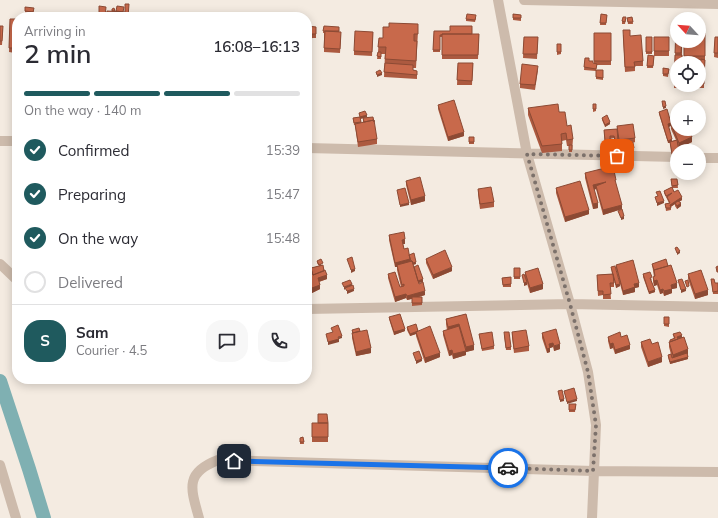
<!DOCTYPE html>
<meta charset="utf-8">
<style>
:root{--surface:#fff;--page:#f7f7f7;--text:#2b2b33;--muted:#7c7c81;--line:#e1e1e2;--accent:#1f5a5e}
body{margin:0;font-family:Mulish,sans-serif;background:var(--page);color:var(--text);height:100vh;display:flex;flex-direction:column;font-size:15px;white-space:nowrap}
*{box-sizing:border-box;margin:0}
p{font-size:13px;color:var(--muted)}
.icon{flex:none;width:22px;height:22px;fill:none;stroke:currentColor;stroke-width:2;stroke-linecap:round;stroke-linejoin:round}
.map{position:relative;flex:1;overflow:hidden}
.drawer{position:absolute;left:12px;top:12px;width:300px;height:372px;display:flex;flex-direction:column;background:var(--surface);border-radius:16px;box-shadow:0 2px 10px #0003}
.drawer>*{flex:none}
.needle{width:26px;rotate:296deg}
.tools{position:absolute;left:670px;top:12px;display:grid;gap:8px}
.tools a{display:grid;place-items:center;width:36px;height:36px;border-radius:50%;background:var(--surface);box-shadow:0 2px 10px #0003;font-size:20px}
.pin{position:absolute;display:grid;place-items:center;width:34px;height:34px;color:#fff;margin:-17px;border-radius:8px;box-shadow:0 2px 6px #0006}
.courier{position:absolute;display:grid;place-items:center;width:40px;height:40px;margin:-20px;border:3px solid #1a73e8;border-radius:50%;background:#fff;color:#222;box-shadow:0 1px 5px #0007}
.head em{font-style:normal;font-weight:600}
.head div{display:flex;flex-direction:column-reverse}
.head{display:flex;align-items:center;justify-content:space-between;height:68px;padding:0 12px}
h1{font-size:26px;font-weight:600;line-height:30px}
.bar{display:grid;grid-template-columns:repeat(4,1fr);gap:6px 4px;align-content:center;height:48px;padding:0 12px}
.bar i{height:5px;border-radius:3px;background:var(--line)}
.bar .on{background:var(--accent)}
.bar p{grid-column:span 4}
.line{display:flex;align-items:center;gap:10px;padding:0 12px;border-top:1px solid var(--line)}
.line div{flex:1}
.round{display:grid;place-items:center;flex:none;width:42px;height:42px;border-radius:16px;background:var(--page)}
ol{padding:0 12px;list-style:none}
li{display:flex;align-items:center;gap:12px;height:44px}
li p{margin-inline-start:auto}
li .icon{padding:4px;border-radius:50%;background:var(--accent);color:#fff;stroke-width:4}
li:last-child{color:var(--muted)}
li i{width:22px;height:22px;border:2px solid var(--line);border-radius:50%}
.map>svg:first-child{display:block}
.lines{fill:none;stroke-linecap:round;stroke-linejoin:round}
.canal{stroke:#7fb0b2;stroke-width:14}
.street{stroke:#cdbbac;stroke-width:10}
.wall{fill:#ac5a40;fill-rule:evenodd}
.shaded-wall{fill:#8c4a34}
.building{fill:#c8694b;stroke:#8c4a34}
.done{stroke:#7c716b;stroke-width:4;stroke-dasharray:0 7.2}
.route{stroke:#1a73e8;stroke-width:5}
</style>
<div class="map">
<svg width="718" height="518" viewBox="0 0 718 518">
<rect width="100%" height="100%" fill="#f4ebe1"/>
<g class="lines">
<!-- canal -->
<path class="canal" d="M0,381L29,469L44,518"/>
<!-- street -->
<path class="street" d="M498,0L527,154L570,304L588,372L596,425L592,518
M524,0L718,4
M0,141H17
M307,148L677,157
M699,158H718
M0,264L17,280
M307,309L570,304L718,307
M0,465L16,518
M199,518C191,489 184,473 218,460L593,471L718,472"/>
</g>
<!-- wall -->
<path class="wall" d="M25,7L34,10L33,14H25Z
M513,14L521,15V21L513,20Z
M601,14L607,15L606,25H600Z
M632,17L633,24H628L627,18Z
M476,18L475,22L466,21V19Z
M10,19H17L15,53L9,52Z
M626,19L625,24H622V21Z
M0,26L3,30L2,45H0Z
M307,26L316,27V38H312L310,61H307Z
M324,26L339,31L341,36L340,53L324,52V33H323Z
M676,29L682,41V59H684V41L699,33H705V62L704,78V88H674ZM697,60H701L700,76H699V85H677V63Z
M418,31L416,68H413V70L417,71V79L384,77L385,54H381V59H377L378,52L379,38H383Z
M434,31H450L472,34H479L478,59H442V37H440V52H433Z
M373,32L372,56L354,55V51Z
M594,33H611V65H597L596,70H603V80L596,79V71L584,70L585,58L594,64Z
M623,35L630,36L643,61V66H635V71L625,72Z
M524,37H538L537,59L523,58Z
M646,37H652V54H646Z
M654,37H669V56H654L653,68H647L648,55L654,56Z
M715,37H718V58L714,57Z
M557,44H561V54L557,55Z
M458,63H473L472,85H457Z
M307,67L310,72L309,76H307Z
M663,68L669,69L668,77L663,76Z
M538,70L535,90L520,88V84Z
M593,104L596,109V111L593,112Z
M438,105L464,136L448,141L438,109Z
M528,108L559,112L567,126L573,139L572,152H569V146H567L566,140L562,141V151L542,153L528,115Z
M659,112L677,129H691V130L689,131L692,142L679,148L678,146L672,156L670,143H668L659,114ZM671,126V129L676,140L672,141L668,127Z
M359,113L367,117L363,118L377,139V144L358,147L355,125H354L353,118L360,117ZM360,118V119L363,118V122L361,123Z
M602,118L610,124L605,127L602,120Z
M617,126L635,138V142L633,143L634,150L622,151V144L619,145L618,135V142H615L614,138L610,139V143H605L604,130L617,129Z
M469,137H474V144H469Z
M585,173L616,184L622,209L603,215L596,189L594,190L598,208L593,209L585,178Z
M671,179H677L678,188H672L674,192L682,200L679,202L681,206L677,209L675,206V204L671,207V210L666,211L665,204L669,203L664,193V191L672,187Z
M406,181L425,201L411,205L406,185Z
M556,188L589,214L565,222L556,193Z
M478,189L494,202V207L480,209L478,194Z
M389,235L405,244H403L404,249L416,264L413,265L414,267L423,282L418,283L425,295L419,297H422V305L412,306V299L407,300L406,298L395,302L388,278V274L400,287H401L397,270V267H395L389,240Z
M426,259L452,271L433,279L426,263Z
M317,261L323,266L327,279L319,282L320,289L312,293L307,280V267L311,270V268L319,266L317,263Z
M652,264L677,288L672,289V293L664,296L663,293L660,294L657,285L654,286L653,282V277H654Z
M616,265L639,287L635,288V292L623,295L616,269Z
M611,267L620,286L616,288L614,280V287H610L611,299H603V295L598,296L597,275L612,274Z
M514,268H520V279H514Z
M525,272L543,289L530,293L525,277Z
M643,274L652,279L651,280L655,292L649,294L643,277Z
M688,274L708,295L695,299L688,279Z
M511,277V287H503L502,278Z
M711,279L715,283H718V294H713Z
M466,314L474,350L466,352V355L453,359L452,355L449,356L443,335V331L447,330L446,324V319Z
M389,317L405,331L394,335L389,319Z
M664,317H669V327L664,326Z
M407,327L418,331L440,357L425,363L416,336V334L410,336L407,330Z
M352,330L360,331L371,353L356,356L352,338Z
M512,332L529,346V351L514,353L512,337Z
M542,333L560,349L554,351L553,347L550,348V352L547,353L542,338Z
M479,334L494,346V349L482,351Z
M673,334L682,338L688,354H687L688,359L670,364L668,357V355L672,358L669,347V342H670V340L674,339Z
M504,335L511,347V350H506Z
M608,337H621L630,349L615,354L613,348L610,349L608,341Z
M641,342L662,362L648,367L641,347Z
M569,404H576L575,412H569Z
M312,423H328V442H312Z
M303,437L304,444H300V438Z"/>
<!-- shaded-wall -->
<path class="shaded-wall" d="M382,73V75L377,77V75Z
M666,106V108L663,109V107Z
M367,115V117L360,119V117Z
M610,122V124L605,127V125Z
M671,123V126L668,127V124Z
M464,132V136L448,141V137Z
M692,137V142L679,148V143Z
M672,139V142L668,143V141Z
M677,153V155L672,156V154Z
M606,182L596,186V189L593,190V185Z
M425,196V201L411,205V200Z
M682,197V200L670,207V205Z
M664,201V203L657,206V203Z
M409,203V205L400,207V205Z
M598,203V208L593,209V204Z
M681,203V206L677,209V206Z
M622,205V209L603,215V210Z
M589,210V214L565,222V217Z
M624,216V219L621,220V218Z
M405,239V244H402V240Z
M680,251V253L677,255V253Z
M410,259V264L397,265V267H395V263Z
M416,262V264L411,265V263Z
M452,267V271L433,279V275Z
M355,269V271L351,273V270Z
M327,275V279L318,282V278Z
M423,279V282L418,283V281Z
M657,280V285L654,286V281Z
M527,282V285L524,286V283Z
M639,283V287L635,288V292L623,295V291L634,284Z
M677,283V288L672,289V293L664,296V291L671,285Z
M352,284V286L345,288V289L344,290V287Z
M543,284V289L530,293V288Z
M620,284V286L616,288V285Z
M320,285V289L312,293V288Z
M354,289V291L347,294V291Z
M663,289V293L660,294V290Z
M686,289V291L681,293V290Z
M655,290V292L649,294V292Z
M708,290V295L695,299V294Z
M425,291V295L407,300V296Z
M406,294V298L395,302V297Z
M459,324V329L448,332V327Z
M405,329V331L394,335V332Z
M416,332V334L410,336V334Z
M682,335V338L677,339V337Z
M342,336V338L339,339V342L328,345V342Z
M310,343V345L307,346V344Z
M553,343V347L550,348V352L547,353V349L549,344Z
M613,343V348L610,349V344Z
M560,344V349L554,351V346Z
M474,345V350L466,352V347Z
M630,345V349L615,354V350Z
M371,348V353L356,356V352Z
M688,349V354L673,359V355Z
M452,350V355L449,356V351Z
M466,351V355L453,359V354Z
M440,353V357L425,363V358Z
M662,357V362L648,367V362Z
M688,357V359L670,364V362Z
M422,359V361L416,364V361Z
M564,399V401L560,402V400Z
M577,399V401L567,404V402Z"/>
<!-- building -->
<path class="building" d="M125,4H129L128,17H106L107,11L125,12Z
M99,6L106,7L105,17V16H99Z
M117,6L124,7L123,12L116,11Z
M25,7L34,8L33,12L25,11Z
M114,8L115,11H112V9Z
M467,14L476,15L475,20L466,19Z
M513,14L521,15V18H513Z
M601,14L607,15L606,23H600Z
M97,16H105V17H97Z
M623,17H626L625,22L622,21Z
M632,17L633,22H628L627,18Z
M10,19H17L15,48H9Z
M389,23L418,24V34H414V41H417L416,61L385,59L386,47H378L379,38H383V27H389Z
M0,26H3L2,41H0Z
M307,26L316,27V34H312L310,57L307,56Z
M324,26L339,27V31H323Z
M450,26H472V34H442V35H440V50H433L434,31H450Z
M676,29H677V41H682L681,53H675Z
M699,29V33H705V56H684V41H699Z
M623,30H630V36L641,35L643,61L634,62L635,67H625Z
M325,31L341,32L340,49L324,48Z
M355,31L373,32L372,52L354,51Z
M594,33H611V61H594Z
M442,34H479L478,55H442Z
M524,37H538L537,54H523Z
M646,37H652V52H646Z
M654,37H669V51H654Z
M715,37H718V53H714Z
M557,44H561V52H557Z
M378,52H381V57L377,56Z
M648,55L654,56L653,66H647Z
M675,55H682V59H697V63H677V83H674Z
M585,58H589V61H593V63L597,64L596,69L584,67Z
M701,59L705,60L704,76H700Z
M385,63L413,65V70L417,71V75L384,72Z
M458,63H473L472,81L457,80Z
M522,64L538,66L535,85L520,84Z
M307,67H310L309,72H307Z
M663,68L669,69L668,74H663Z
M380,70L382,73L377,75L376,72Z
M596,70H603V78L596,77Z
M699,76H704V84H699Z
M454,100L464,132L448,137L438,105Z
M662,101H665L666,106L663,107Z
M558,104L559,112H565L567,126L571,125L573,139L567,140L566,133L561,134L562,144L542,146L528,108Z
M593,104H596V109H593Z
M667,109L671,123L668,124L672,139L668,141L659,112Z
M365,111L367,115L360,117L359,113Z
M607,115L610,122L605,125L602,118Z
M360,117L361,122L354,123L353,118Z
M373,117L374,122V120L364,122L363,118Z
M374,120L377,139L358,142L355,124Z
M677,122V129H682L683,130L685,129H689L692,137L679,143L671,124Z
M633,124L635,138L619,140L617,126Z
M617,129L618,140H615L614,136H610V141H605L604,130Z
M469,137H474V142H469Z
M677,140L679,151H677V153L672,154L670,142Z
M622,143H633L634,148L622,149Z
M569,145H572V150H569Z
M613,166L616,180H615L622,205L603,210L596,186L606,182L593,185L598,203L593,204L585,173Z
M420,177L425,196L411,200L406,181Z
M671,179H677L678,185L672,186Z
M580,181L589,210L565,217L556,188Z
M491,187L494,202L480,204L478,189Z
M672,187L674,192L678,190L682,197L670,205L671,208H666L665,204L670,203L667,197L672,193L666,196L664,191Z
M405,188L409,203L400,205L397,190Z
M660,191L664,201L657,203L655,197L658,196L656,192Z
M678,201L681,203L677,206L675,203Z
M622,209L624,216L621,218L618,211Z
M404,232L405,239L402,240L404,249L408,248L410,259L395,263L389,235Z
M677,247L680,251L677,253L675,248Z
M445,250L452,267L433,275L426,259Z
M414,253L416,262L413,263L412,261H411L409,255Z
M352,257L355,269L351,270L347,259Z
M321,259L323,263L319,265L317,261Z
M666,259L668,266L654,270L652,264Z
M633,260L639,283L634,284L635,287L623,291L616,265Z
M412,261L419,284L423,282L425,291L407,296L406,294L395,297L388,274L395,272L400,287L404,286V284L402,285L397,265Z
M323,265L324,271L313,275L311,268Z
M418,265L423,279L418,281L414,267Z
M671,265L677,283L671,285L672,289L664,291L663,289L660,290L657,280L654,281L653,277L655,276L654,270Z
M310,266L313,275L325,270L327,275L318,278L320,285L312,288L307,276V267Z
M615,266L620,284L616,285L611,267Z
M718,266V272H717L716,267Z
M514,268H520V277H514Z
M538,268L543,284L530,288L525,272Z
M701,270L708,290L695,294L688,274Z
M650,272L652,277L650,278L655,290L649,292L643,274Z
M524,274L527,282L524,283L522,275Z
M613,274L614,283H610L611,294L603,295V291H598L597,275Z
M511,277V284L503,285L502,278Z
M682,279L686,289L681,290L678,280Z
M711,279H714L715,283H718V291L713,292Z
M350,280L352,284L344,287L342,283Z
M688,280L689,286L687,287L685,281Z
M353,285L354,289L347,291L345,288Z
M412,297H422V303H412Z
M400,314L405,329L394,332L389,317Z
M466,314L474,345L466,347L459,324L448,327L446,319Z
M664,317H669V324H664Z
M416,324L418,331L410,334L407,327Z
M338,325L342,336L338,337L339,339L328,342L326,334L333,332L331,328Z
M430,326L440,353L425,358L416,332Z
M459,326L466,351L453,354L452,350L449,351L443,331Z
M359,328L360,331L353,333L352,330Z
M556,329L560,344L554,346L553,343L549,344L550,348L547,349L542,333Z
M367,330L371,348L356,352L352,333Z
M526,330L529,346L514,349L512,332Z
M492,332L494,346L482,349L479,334Z
M504,332H509L511,347L506,348Z
M620,332L621,337L627,335L630,345L615,350L613,343L610,344L608,337Z
M680,332L682,335L677,337L678,339L670,342V340L675,338L673,334Z
M307,334L310,343L307,344Z
M684,337L688,349L673,355L669,342Z
M650,339L652,344L658,342L662,357L648,362L641,342Z
M419,351L422,359L416,361L413,353Z
M687,353L688,357L670,362L668,355L671,354L672,358Z
M574,388L577,399L567,402L564,391Z
M562,390L564,399L560,400L558,391Z
M569,404H576L575,410H569Z
M318,414H327L328,423H318Z
M312,423H328V437H312Z
M303,437L304,442H300V438Z"/>
<g class="lines">
<!-- done -->
<path class="done" d="M508,468L593,471L596,425L588,372L570,304L527,154L617,156"/>
<!-- route -->
<path class="route" d="M234,461L508,468"/>
</g>
</svg>
<div class="tools">
<a><svg class="needle" viewBox="-14 -14 28 28"><path d="M0-13l5 13h-10z" fill="#e53935"/><path d="M0 13l5-13h-10z" fill="#7c7c81"/></svg></a>
<a><svg class="icon" aria-label="locate" viewBox="0 0 24 24"><circle cx="12" cy="12" r="6"/><path d="M12 2v4M12 18v4M2 12h4M18 12h4"/></svg></a>
<a>+</a>
<a>−</a>
</div>
<div class="pin" style="left:617px;top:156px;background:#ea580c"><svg class="icon" aria-label="bag" viewBox="0 0 24 24"><path d="M5 8h14l-1 12H6zM9 8a3 3 0 0 1 6 0"/></svg></div>
<div class="pin" style="left:234px;top:461px;background:#1f2937"><svg class="icon" aria-label="home" viewBox="0 0 24 24"><path d="M3 11l9-7 9 7M6 9v11h12V9"/></svg></div>
<div class="courier" style="left:508px;top:468px"><svg class="icon" aria-label="car" viewBox="0 0 24 24"><path d="M5 17H2v-5l4-1 3-4h7l3 4 3 1v5h-3M9 17h6M6 11h13"/><circle cx="7" cy="17" r="2"/><circle cx="17" cy="17" r="2"/></svg></div>
<section class="drawer">
<div class="head"><div><h1>2 min</h1><p>Arriving in</p></div><em>16:08–16:13</em></div>
<div class="bar"><i class="on"></i><i class="on"></i><i class="on"></i><i></i><p>On the way · 140 m</p></div>
<ol>
<li><svg class="icon" aria-label="check" viewBox="0 0 24 24"><path d="M5 12l5 5 9-10"/></svg>Confirmed<p>15:39</p></li>
<li><svg class="icon" aria-label="check" viewBox="0 0 24 24"><path d="M5 12l5 5 9-10"/></svg>Preparing<p>15:47</p></li>
<li><svg class="icon" aria-label="check" viewBox="0 0 24 24"><path d="M5 12l5 5 9-10"/></svg>On the way<p>15:48</p></li>
<li><i></i>Delivered</li>
</ol>
<div class="line" style="height:72px"><b class="round" style="background:var(--accent);color:#fff">S</b><div><b>Sam</b><p>Courier · 4.5</p></div><a class="round"><svg class="icon" aria-label="chat" viewBox="0 0 24 24"><path d="M4 5h16v11H9l-5 4z"/></svg></a><a class="round"><svg class="icon" aria-label="phone" viewBox="0 0 24 24"><path d="M5 4h4l2 5-3 2q2 4 5 5l2-3 5 2v4C11 20 4 13 5 4z"/></svg></a></div>
</section>
</div>
